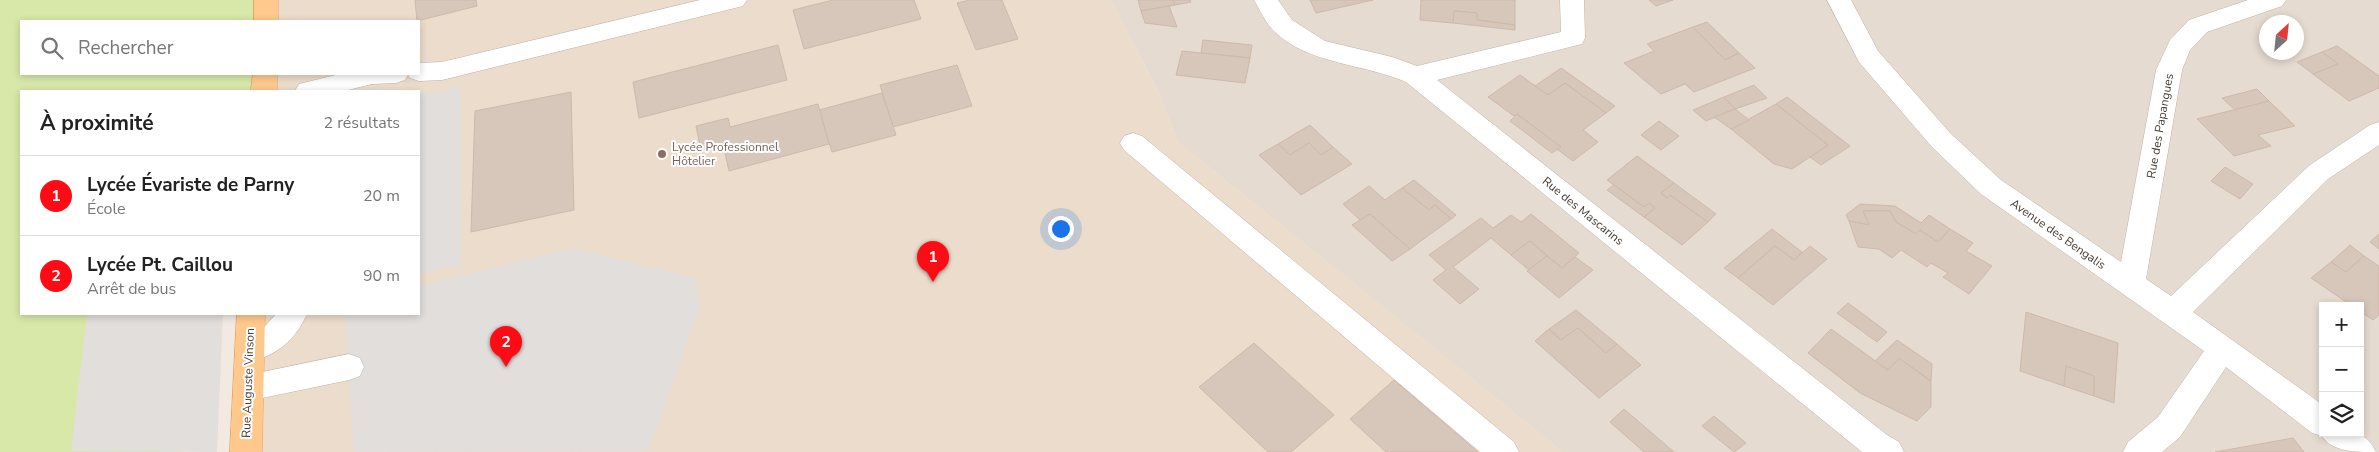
<!DOCTYPE html>
<html lang="fr">
<head>
<meta charset="utf-8">
<style>
  :root { --surface:#fff; --page:#f6f6f6; --text:#222; --muted:#767676; --line:#e0e0e0; --accent:#ff0b15 }
  body { margin:0; font-family:"Nunito Sans",sans-serif; background:var(--page); color:var(--text) }
  .controls { position:absolute; right:15px; bottom:15px; display:grid; overflow:hidden; border-radius:0px; box-shadow:0 2px 8px #0003 }
  .controls button { width:45px; height:45px; display:grid; place-items:center; padding:0; border:0; border-bottom:1px solid var(--line); background:var(--surface); color:var(--text); font:25px sans-serif }
  .compass { position:absolute; left:2259px; top:15px; width:45px; height:45px; border-radius:50%; background:var(--surface); box-shadow:0 2px 8px #0003; rotate:27deg }
  .you { position:absolute; left:1060px; top:228px; width:18px; height:18px; margin:-12px; border:4px solid #fff; border-radius:50%; background:#1a73e8; box-shadow:0 0 0 8px #1a73e833 }
  .badge { display:grid; place-items:center; width:32px; height:32px; border-radius:50%; background:var(--accent); color:#fff; font-size:16px; font-weight:700 }
  .pin { position:absolute; translate:-50% -41px; filter:drop-shadow(0 1px 2px #0008) }
  .pin::after { content:''; position:absolute; top:26px; width:18px; height:15px; background:inherit; clip-path:polygon(0 0,100% 0,50% 100%) }
  .list { margin:0; padding:0; list-style:none }
  h2 { display:flex; justify-content:space-between; align-items:center; height:65px; margin:0; padding:0 20px; font-size:21px }
  h2 small { font-size:16px; font-weight:400; color:var(--muted) }
  .list li { display:grid; grid-template-columns:32px 1fr auto; gap:15px; align-items:center; box-sizing:border-box; height:80px; padding:0 20px; border-top:1px solid var(--line) }
  .list b { display:block; font-size:19px; white-space:nowrap }
  .list p { margin:0; font-size:16px; white-space:nowrap; color:var(--muted) }
  .list em { font-size:16px; font-style:normal; color:var(--muted) }
  .icon { flex:none; width:28px; height:28px; fill:none; stroke:currentColor; stroke-width:2; stroke-linecap:round; stroke-linejoin:round }
  .map { position:relative; flex:none; width:2379px; height:452px; overflow:hidden }
  .search { position:absolute; background:var(--surface); box-shadow:0 2px 8px #0003; left:20px; top:20px; width:400px; height:55px; display:flex; align-items:center; gap:12px; box-sizing:border-box; padding:0 18px; border-radius:0px; color:var(--muted); font-size:19px }
  .panel { position:absolute; background:var(--surface); box-shadow:0 2px 8px #0003; left:20px; top:90px; width:400px; height:225px; border-radius:0px }
  .map>svg:first-child { display:block }
  .residential { fill:#e6dbd0; fill-rule:evenodd }
  .education { fill:#ecdccb }
  .green { fill:#d8e8a8 }
  .parking { fill:#e2dedb }
  .building { fill:#d7c6ba; stroke:#ceb9aa }
  .lines { fill:none; stroke-linecap:round; stroke-linejoin:round }
  .minor-casing { stroke:#c0b3a7; stroke-width:1 }
  .major-casing { stroke:#e7a25a; stroke-width:1 }
  .minor { fill:#fff; fill-rule:evenodd }
  .major { fill:#ffc98d; fill-rule:evenodd }
  .education-dot { fill:#8d6e63; stroke:#fff; stroke-width:2 }
  .labels { text-anchor:middle; stroke-width:4; stroke-linejoin:round; paint-order:stroke }
  .street-label { font-size:12px; fill:#433932; stroke:#fff }
  .education-label { font-size:12px; fill:#785e54; stroke:#fff; text-anchor:start }
</style>
</head>
<body>
<div class="map">
<svg width="2379" height="452" viewBox="0 0 2379 452">
  <rect width="100%" height="100%" fill="#f2eae2"/>
  <path class="residential" d="M 1111,0 L 2379,0 L 2379,452 L 1563,452 L 1178,142 L 1158,91 ZM 2266,22 L 2296,22 L 2296,52 L 2266,52 ZM 2323,306 L 2360,306 L 2360,433 L 2323,433 Z"/>
  <polygon class="education" points="266,0 1111,0 1158,91 1178,142 1563,452 246,452 251,314 419,314 419,91 264,91 265,74 419,74 419,21 266,21"/>
  <polygon class="green" points="0,0 266,0 266,21 21,21 21,74 265,74 264,91 21,91 21,314 136,314 181,452 0,452"/>
  <g class="parking">
    <polygon points="461,86 461,265 419,274 419,91 350,91 359,89 437,92"/>
    <polygon points="572,248 695,278 700,308 648,451 354,452 345,314 419,314 419,286"/>
    <polygon points="87,314 223,314 217,452 71,451"/>
  </g>
  <g class="building">
    <polygon points="415,0 476,0 477,6 417,21"/>
    <polygon points="833,0 914,0 921,19 804,49 793,10"/>
    <polygon points="970,0 1002,0 1018,39 976,50 957,3"/>
    <polygon points="1138,0 1173,0 1175,5 1141,11"/>
    <polygon points="1173,0 1190,0 1191,2 1175,5"/>
    <polygon points="1310,0 1373,0 1316,13"/>
    <polygon points="1421,0 1515,0 1515,25 1477,20 1477,13 1454,11 1453,23 1420,20"/>
    <polygon points="1649,0 1673,0 1656,6"/>
    <polygon points="1169,6 1177,27 1145,23 1141,11"/>
    <polygon points="1454,11 1477,13 1477,20 1515,25 1515,30 1453,23"/>
    <polygon points="1707,22 1739,53 1725,60 1693,27"/>
    <polygon points="1693,27 1725,60 1739,53 1755,68 1694,92 1685,84 1661,94 1624,63 1654,51 1647,44"/>
    <polygon points="1203,40 1252,45 1250,58 1201,53"/>
    <polygon points="778,45 787,80 639,118 633,82"/>
    <polygon points="2337,46 2379,76 2379,88 2349,101 2313,74 2338,64 2322,52"/>
    <polygon points="1182,51 1250,58 1245,83 1176,75"/>
    <polygon points="2322,52 2338,64 2313,74 2297,62"/>
    <polygon points="957,65 972,106 893,127 880,85"/>
    <polygon points="1561,68 1615,106 1606,113 1565,83 1548,95 1535,86"/>
    <polygon points="1520,75 1548,95 1565,83 1606,113 1583,130 1598,142 1573,161 1557,149 1561,147 1517,114 1514,116 1488,97"/>
    <polygon points="1754,85 1767,98 1735,109 1724,97"/>
    <polygon points="2257,89 2269,101 2235,110 2222,98"/>
    <polygon points="571,92 574,210 471,232 475,111"/>
    <polygon points="882,93 896,135 832,152 819,110"/>
    <polygon points="1724,97 1735,109 1706,121 1693,110"/>
    <polygon points="1787,97 1850,146 1821,165 1810,157 1828,145 1776,104"/>
    <polygon points="2269,101 2295,126 2258,135 2271,146 2234,156 2197,119"/>
    <polygon points="818,104 829,144 729,171 723,144 701,150 696,126 728,118 730,127"/>
    <polygon points="1776,104 1828,145 1792,169 1774,164 1731,129"/>
    <polygon points="1735,109 1749,120 1731,129 1714,117"/>
    <polygon points="1517,114 1561,147 1552,153 1510,121"/>
    <polygon points="1659,121 1679,136 1661,150 1641,135"/>
    <polygon points="1310,125 1333,147 1321,155 1309,143 1290,155 1278,144"/>
    <polygon points="1309,143 1321,155 1333,147 1352,164 1301,195 1259,155 1278,144 1290,155"/>
    <polygon points="1637,156 1674,183 1661,193 1667,198 1670,195 1708,222 1682,245 1644,217 1655,208 1649,203 1644,207 1607,180"/>
    <polygon points="2225,167 2253,184 2240,199 2211,181"/>
    <polygon points="1414,180 1456,215 1451,219 1435,205 1429,210 1402,188"/>
    <polygon points="1674,183 1716,214 1708,222 1670,195 1667,198 1661,193"/>
    <polygon points="1614,185 1644,207 1649,203 1655,208 1644,217 1607,190"/>
    <polygon points="1369,186 1385,200 1402,188 1429,210 1435,205 1451,219 1410,249 1370,214 1360,220 1343,204"/>
    <polygon points="1860,204 1895,206 1921,223 1929,215 1950,229 1938,242 1920,230 1916,234 1896,222 1890,211 1863,211 1869,225 1849,221 1846,215"/>
    <polygon points="1863,211 1890,211 1896,222 1916,234 1920,230 1938,242 1950,229 1973,243 1966,251 1992,266 1969,294 1943,277 1948,273 1931,263 1927,267 1901,250 1892,258 1879,249 1858,247 1849,221 1869,225"/>
    <polygon points="1370,214 1410,249 1392,261 1352,225"/>
    <polygon points="1531,214 1579,253 1562,268 1530,241 1511,255 1491,238 1453,267 1479,289 1460,304 1433,280 1446,270 1429,255 1481,218 1493,228 1511,215 1521,222"/>
    <polygon points="1772,229 1802,252 1794,260 1775,246 1738,278 1724,268"/>
    <polygon points="2379,234 2379,249 2370,242"/>
    <polygon points="1530,241 1547,256 1529,270 1511,255"/>
    <polygon points="2350,245 2364,256 2346,272 2331,262"/>
    <polygon points="1775,246 1794,260 1810,246 1827,259 1773,305 1738,278"/>
    <polygon points="1547,256 1562,268 1575,257 1593,270 1559,298 1527,271"/>
    <polygon points="2364,256 2379,266 2379,315 2373,320 2360,311 2360,306 2352,306 2311,278 2331,262 2346,272"/>
    <polygon points="1848,303 1887,332 1877,342 1837,313"/>
    <polygon points="1576,310 1617,344 1606,353 1578,328 1561,340 1549,329"/>
    <polygon points="2026,312 2118,343 2114,403 2094,396 2094,376 2066,366 2064,386 2020,371"/>
    <polygon points="1578,328 1606,353 1617,344 1641,365 1599,398 1535,341 1549,329 1561,340"/>
    <polygon points="1831,329 1888,370 1899,358 1931,381 1931,407 1917,421 1860,393 1808,353"/>
    <polygon points="1897,340 1932,364 1931,381 1899,358 1888,370 1875,361"/>
    <polygon points="1254,343 1334,415 1291,452 1268,452 1199,387"/>
    <polygon points="2066,366 2094,376 2094,396 2064,386"/>
    <polygon points="1394,380 1478,452 1386,452 1350,419"/>
    <polygon points="1624,409 1674,452 1644,452 1610,422"/>
    <polygon points="1714,416 1746,443 1734,452 1702,426"/>
    <polygon points="2293,438 2304,452 2215,452"/>
  </g>
  <g class="lines">
    <g class="minor-casing">
      <g id="minor">
        <polygon points="700,0 747,0 743,6 735,8 442,80 419,81 410,78 408,75 405,80 396,83 372,84 344,91 295,91 299,84 340,74 419,74 419,63 442,62"/>
        <path d="M 1254,0 L 1278,0 L 1292,20 L 1325,41 L 1392,57 L 1417,66 L 1561,32 L 1560,0 L 1584,0 L 1585,38 L 1582,44 L 1437,80 L 1887,435 L 1899,442 L 1904,452 L 1862,452 L 1406,82 C 1365,64 1308,64 1275,32 C 1266,24 1260,10 1254,0 Z"/>
        <path d="M 1827,0 L 1851,0 L 1878,51 L 1950,133 L 2001,180 L 2121,262 L 2156,70 L 2170,40 L 2189,20 L 2248,0 L 2286,0 L 2282,6 L 2207,32 L 2190,50 L 2182,70 L 2146,279 L 2171,296 L 2310,165 L 2370,125 L 2379,122 L 2379,145 L 2328,179 L 2193,312 L 2323,405 L 2323,433 C 2346,433 2364,427 2376,452 C 2356,452 2332,452 2322,436 L 2312,433 L 2226,367 L 2180,437 L 2162,452 L 2123,452 L 2128,442 L 2158,417 L 2204,351 L 1981,194 L 1932,147 L 1859,62 Z"/>
        <polygon points="1133,133 1142,136 1514,442 1519,452 1480,452 1124,150 1120,143 1124,136"/>
        <path d="M 276,314 L 307,314 C 294,342 278,353 250,363 L 240,359 L 235,350 L 240,341 L 259,333 Z"/>
        <polygon points="349,354 360,358 364,367 360,376 349,380 248,401 237,397 233,388 237,379 248,375"/>
      </g>
    </g>
    <g class="major-casing">
      <g id="major">
        <rect x="254" y="0" width="24" height="21"/>
        <polygon points="253,74 277,74 277,91 251,91"/>
        <polygon points="237,314 265,314 262,452 230,452"/>
      </g>
    </g>
    <use href="#minor" class="minor"/>
    <use href="#major" class="major"/>
  </g>
  <circle class="education-dot" cx="662" cy="154" r="5"/>
  <g class="labels">
    <g class="street-label">
      <text transform="translate(2160 126) rotate(-80)" y="4">Rue des Papangues</text>
      <text transform="translate(1583 211) rotate(39)" y="4">Rue des Mascarins</text>
      <text transform="translate(2058 234) rotate(35)" y="4">Avenue des Bengalis</text>
      <text transform="translate(248 383) rotate(-88)" y="4">Rue Auguste Vinson</text>
    </g>
    <g class="education-label">
      <text x="672" y="151">Lycée Professionnel<tspan x="672" dy="14">Hôtelier</tspan></text>
    </g>
  </g>
</svg>
<div class="controls">
<button>+</button>
<button>−</button>
<button><svg class="icon" aria-label="layers" viewBox="0 0 24 24"><path d="M12 4l9 5-9 5-9-5zM3 14l9 5 9-5"/></svg></button>
</div>
<svg class="compass" viewBox="-18 -18 36 36"><path d="M0-13l5 13h-10z" fill="#e53935"/><path d="M0 13l5-13h-10z" fill="#767676"/></svg>
<div class="you"></div>
<div class="pin badge" style="left:933px;top:282px">1</div>
<div class="pin badge" style="left:506px;top:367px">2</div>
<div class="search"><svg class="icon" aria-label="search" viewBox="0 0 24 24"><circle cx="10" cy="10" r="6"/><path d="M15 15l6 6"/></svg>Rechercher</div>
<section class="panel">
<h2>À proximité<small>2 résultats</small></h2>
<ul class="list">
<li><span class="badge">1</span><div><b>Lycée Évariste de Parny</b><p>École</p></div><em>20 m</em></li>
<li><span class="badge">2</span><div><b>Lycée Pt. Caillou</b><p>Arrêt de bus</p></div><em>90 m</em></li>
</ul>
</section>
</div>
</body>
</html>
